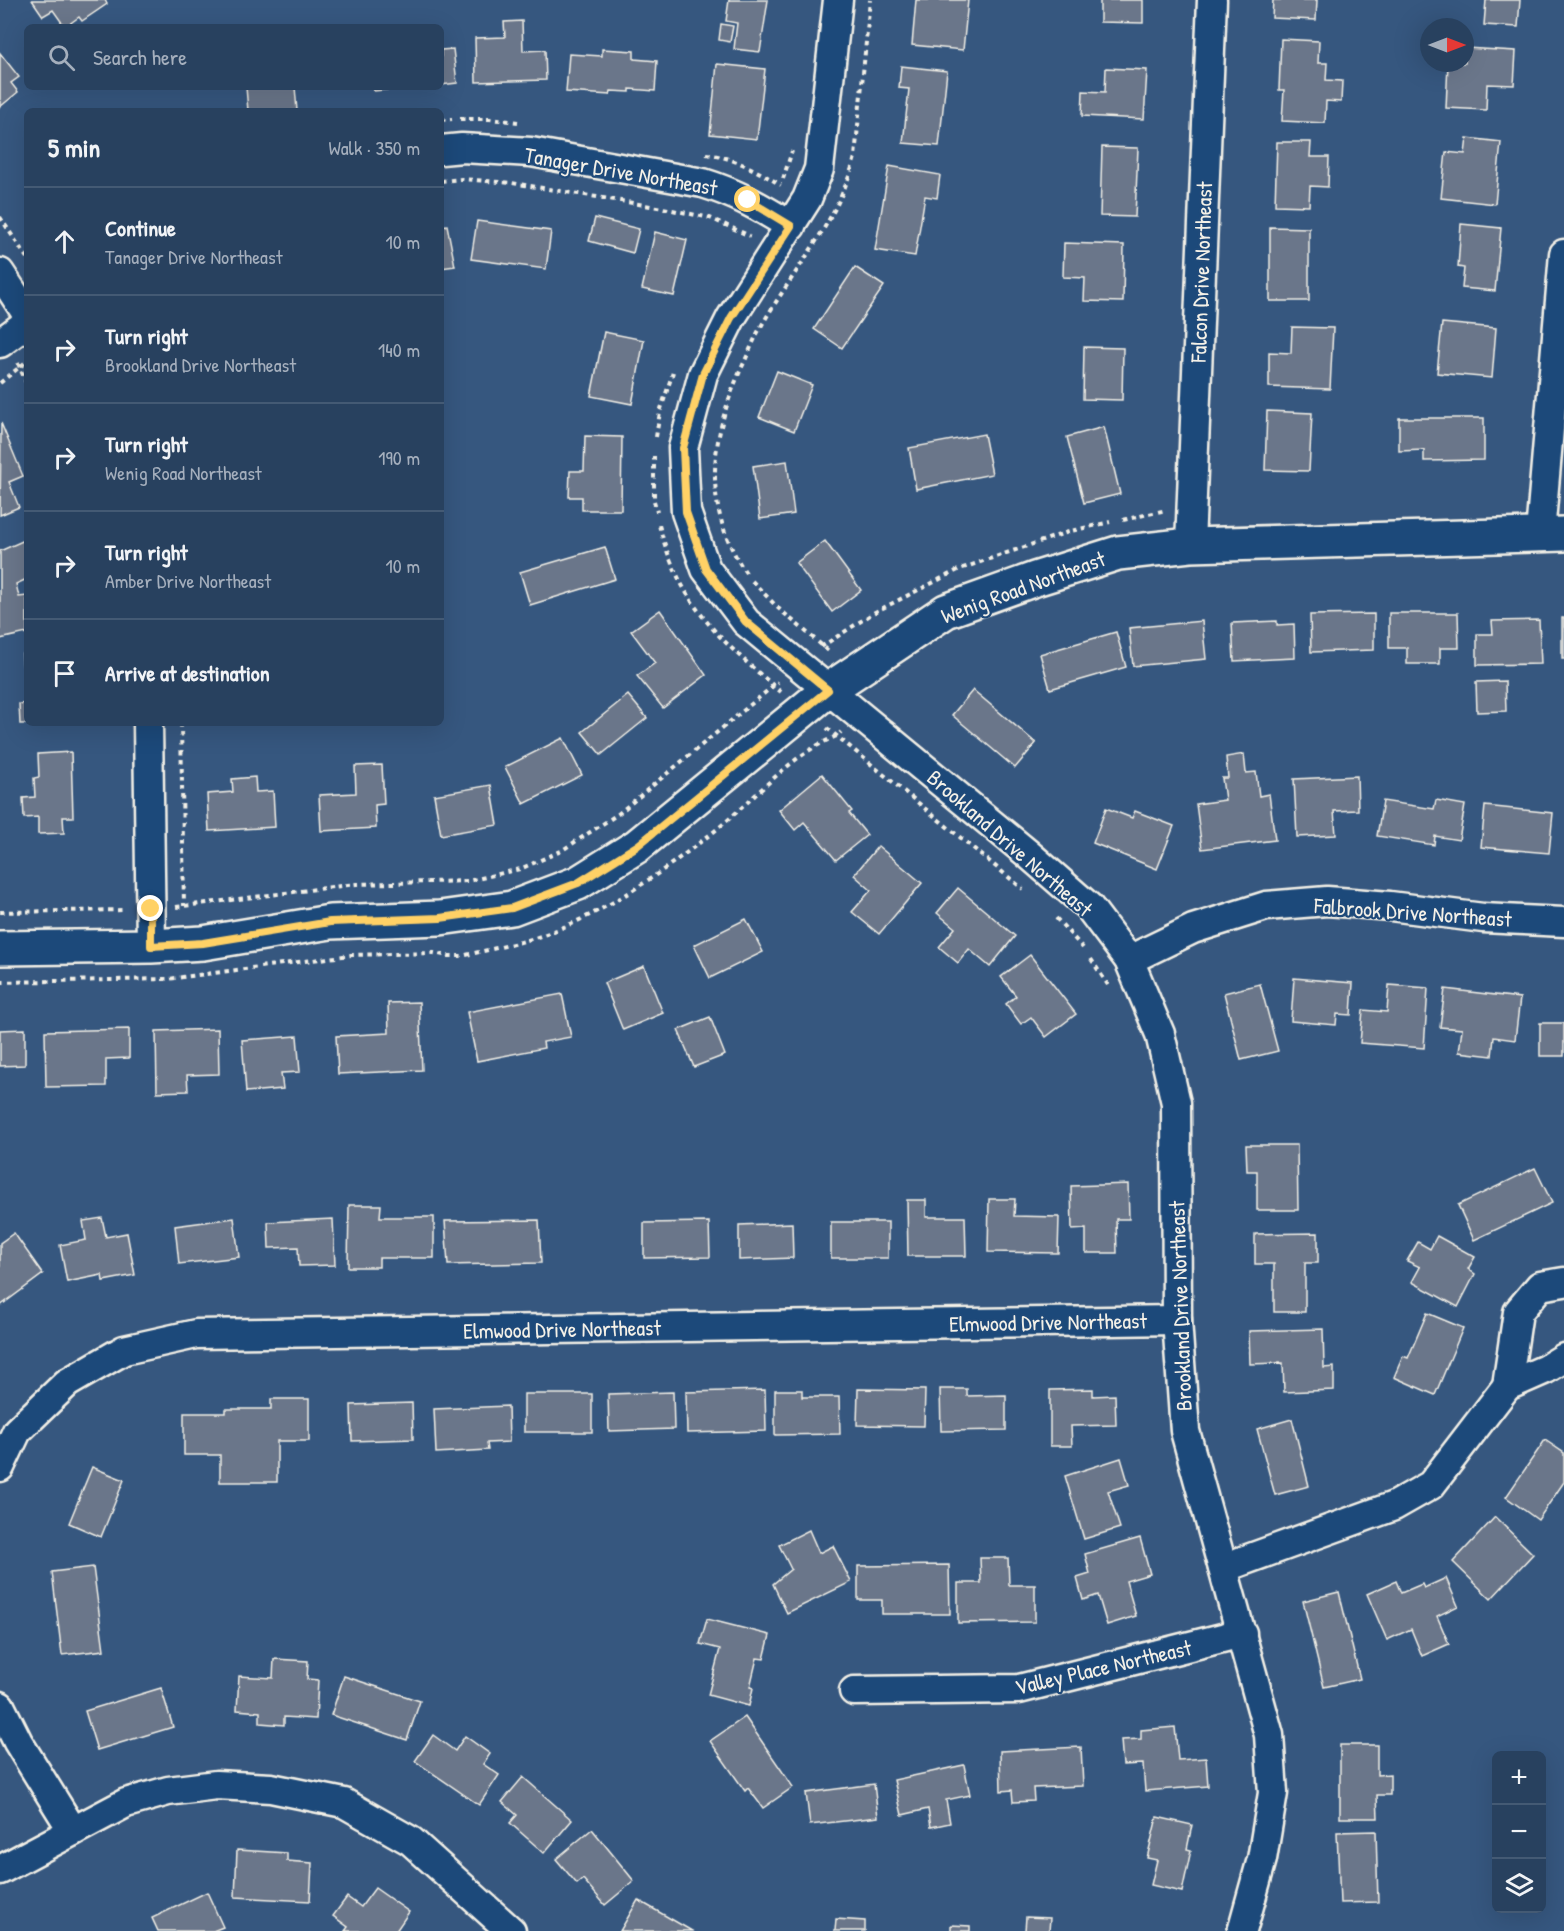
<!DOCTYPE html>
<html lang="en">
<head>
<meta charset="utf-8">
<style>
  :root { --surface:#28415f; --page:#304865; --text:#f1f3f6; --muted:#a5afbd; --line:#445a74 }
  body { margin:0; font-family:"Patrick Hand",sans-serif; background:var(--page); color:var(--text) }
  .controls { position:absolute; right:18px; bottom:18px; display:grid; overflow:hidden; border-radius:9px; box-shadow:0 6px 24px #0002 }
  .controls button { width:54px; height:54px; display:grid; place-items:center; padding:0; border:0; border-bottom:2px solid var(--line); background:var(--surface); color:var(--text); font:30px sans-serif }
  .compass { position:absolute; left:1420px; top:18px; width:54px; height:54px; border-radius:50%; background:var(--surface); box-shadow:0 6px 24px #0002; rotate:90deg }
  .stop { position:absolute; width:18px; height:18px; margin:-14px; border:4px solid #ffd166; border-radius:50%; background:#fff }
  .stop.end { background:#ffd166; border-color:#fff; box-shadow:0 2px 6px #0008 }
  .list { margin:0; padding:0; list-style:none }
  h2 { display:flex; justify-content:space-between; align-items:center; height:78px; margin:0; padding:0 24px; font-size:26px }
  h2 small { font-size:20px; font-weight:400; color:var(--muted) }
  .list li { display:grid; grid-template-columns:39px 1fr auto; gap:18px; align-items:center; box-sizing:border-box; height:108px; padding:0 24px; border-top:2px solid var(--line) }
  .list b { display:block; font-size:22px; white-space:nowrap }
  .list p { margin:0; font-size:20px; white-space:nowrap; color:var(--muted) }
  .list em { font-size:20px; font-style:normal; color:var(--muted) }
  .icon { flex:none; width:33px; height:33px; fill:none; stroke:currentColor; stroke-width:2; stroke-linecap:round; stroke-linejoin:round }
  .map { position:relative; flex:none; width:1564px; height:1931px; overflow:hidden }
  .search { position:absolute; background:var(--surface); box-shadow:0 6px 24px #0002; left:24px; top:24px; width:420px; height:66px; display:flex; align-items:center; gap:15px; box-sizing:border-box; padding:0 21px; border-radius:9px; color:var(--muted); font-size:22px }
  .panel { position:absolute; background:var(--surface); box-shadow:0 6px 24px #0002; left:24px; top:108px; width:420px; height:618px; border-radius:9px }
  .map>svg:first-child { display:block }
  .building { fill:#6b768a; stroke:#f4f1e8; stroke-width:1.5 }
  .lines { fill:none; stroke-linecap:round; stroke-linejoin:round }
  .minor-casing { stroke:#f4f1e8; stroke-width:33 }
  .tertiary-casing { stroke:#f4f1e8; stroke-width:38 }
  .path { stroke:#f4f1e8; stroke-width:4; stroke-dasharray:4.5 4.5; stroke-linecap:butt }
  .minor { stroke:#1f4a7a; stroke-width:28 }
  .tertiary { stroke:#1f4a7a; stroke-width:33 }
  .route { stroke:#ffd166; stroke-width:8 }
  .labels { text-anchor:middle; stroke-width:4.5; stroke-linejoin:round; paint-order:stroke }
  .street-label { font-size:22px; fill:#f4f1e8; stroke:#1f4a7a }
</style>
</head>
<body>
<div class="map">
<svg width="1564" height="1931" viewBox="0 0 1564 1931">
  <rect width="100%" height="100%" fill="#36577f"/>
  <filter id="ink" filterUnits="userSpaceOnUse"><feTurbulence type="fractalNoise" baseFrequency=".0167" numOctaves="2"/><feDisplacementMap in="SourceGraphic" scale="12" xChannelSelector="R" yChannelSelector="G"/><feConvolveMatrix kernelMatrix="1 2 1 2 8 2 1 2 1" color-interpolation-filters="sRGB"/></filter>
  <g filter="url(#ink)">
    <g class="building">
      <polygon points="32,0 105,0 107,4 82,21 79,17 65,27 53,10 43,16"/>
      <polygon points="729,0 768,0 760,52 734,49 737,23 726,21"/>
      <polygon points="916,0 968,0 963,50 912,45"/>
      <polygon points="1100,0 1143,0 1143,23 1100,22"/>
      <polygon points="1273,0 1317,0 1316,20 1272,18"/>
      <polygon points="1486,0 1520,0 1518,27 1484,25"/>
      <polygon points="522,21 523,51 545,50 546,80 476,82 475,38 505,37 504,22"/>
      <polygon points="721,24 733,26 730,42 719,40"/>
      <polygon points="1281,39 1319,41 1318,63 1327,63 1326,80 1342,81 1341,102 1326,101 1325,123 1282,121 1284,90 1279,90"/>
      <polygon points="1465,48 1516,51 1514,85 1487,84 1486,110 1446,108 1448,63 1465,63"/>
      <polygon points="453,49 457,83 441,85 441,50"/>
      <polygon points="602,49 634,51 634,59 657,61 655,91 630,89 630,92 611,91 610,95 566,92 569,54 602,56"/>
      <polygon points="0,53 19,77 11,83 18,92 0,107"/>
      <polygon points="717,64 765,69 757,139 710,134"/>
      <polygon points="901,66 947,71 939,146 903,143 909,89 899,88"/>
      <polygon points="1106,68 1147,70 1144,119 1082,116 1083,91 1105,92"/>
      <polygon points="246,87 295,87 297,111 248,111"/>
      <polygon points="373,87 416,87 374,91"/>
      <polygon points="1467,138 1501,142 1495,204 1441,198 1446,152 1465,154"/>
      <polygon points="1277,142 1311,142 1310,157 1329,157 1328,187 1310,186 1309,206 1275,205"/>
      <polygon points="1102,147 1138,148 1135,217 1100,216"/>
      <polygon points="889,166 940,175 937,198 925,196 915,256 875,250"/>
      <polygon points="595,218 639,229 633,253 589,241"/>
      <polygon points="477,221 551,231 546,269 471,259"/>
      <polygon points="1461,224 1501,228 1495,291 1462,288 1464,268 1458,267"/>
      <polygon points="447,225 455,266 441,268 441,226"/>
      <polygon points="1270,227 1309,228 1309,301 1270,301"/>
      <polygon points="655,232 687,240 674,296 642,289"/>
      <polygon points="1064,243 1124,245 1123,302 1084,301 1085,278 1063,277"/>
      <polygon points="855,267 884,286 842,348 814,329"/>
      <polygon points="1442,323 1496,328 1492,378 1437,373"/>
      <polygon points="1292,327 1333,328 1330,389 1269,387 1269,352 1291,353"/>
      <polygon points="604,332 644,340 632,404 591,396"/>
      <polygon points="1084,347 1123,348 1122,400 1083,399"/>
      <polygon points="777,371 812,385 794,431 759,417"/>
      <polygon points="1267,411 1312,413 1309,471 1265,470"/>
      <polygon points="1399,418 1484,418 1484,460 1424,461 1424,450 1399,451"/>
      <polygon points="1,423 23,476 9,482 19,507 0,515"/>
      <polygon points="1104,427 1120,494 1084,503 1067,437"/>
      <polygon points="984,434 992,474 916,489 909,448"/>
      <polygon points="585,436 622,437 621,510 582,510 582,497 569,497 570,471 584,471"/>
      <polygon points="787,461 794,514 760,519 753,466"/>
      <polygon points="27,539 27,579 16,584 19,597 27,596 27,633 0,639 0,551"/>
      <polygon points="825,541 861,590 832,612 796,563"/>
      <polygon points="605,547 615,579 530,605 520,572"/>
      <polygon points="660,610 706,675 663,708 637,676 655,663 631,631"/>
      <polygon points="1389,613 1458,613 1459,648 1440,648 1440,664 1407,664 1407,648 1389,648"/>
      <polygon points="1374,614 1374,650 1311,652 1310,615"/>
      <rect x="1562" y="618" width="2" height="41"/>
      <polygon points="1539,620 1541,664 1477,665 1477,634 1493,634 1492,621"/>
      <polygon points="1202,621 1206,659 1133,666 1129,628"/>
      <polygon points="1277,621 1277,625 1294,624 1295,658 1234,661 1232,623"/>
      <polygon points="1116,632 1126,667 1050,689 1040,654"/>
      <polygon points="22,654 27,654 27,672 23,672"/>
      <polygon points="1505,681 1506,711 1477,712 1476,682"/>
      <polygon points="973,690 1036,743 1015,768 952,715"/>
      <polygon points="628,695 647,718 601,755 582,732"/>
      <polygon points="27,703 27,723 60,723 20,724 19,704"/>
      <polygon points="563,738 582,775 524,804 505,767"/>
      <polygon points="71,752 73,817 63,817 64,833 38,834 38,817 24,818 23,798 35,797 34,778 39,777 38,754"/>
      <polygon points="1244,754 1246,773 1256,772 1259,796 1269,794 1275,840 1202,849 1196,804 1225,800 1222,778 1228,778 1226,757"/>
      <polygon points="382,765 384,804 375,805 376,828 321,831 319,795 356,793 355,766"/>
      <polygon points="822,774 852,811 849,813 867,835 836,860 804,822 795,830 779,810"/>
      <polygon points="1357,776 1358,810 1334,811 1336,835 1297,837 1294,779"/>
      <polygon points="255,777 256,792 273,791 275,827 209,831 207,794 233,792 232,779"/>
      <polygon points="491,785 498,825 441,835 434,795"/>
      <polygon points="1436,800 1465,805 1459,840 1435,836 1434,845 1377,836 1383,801 1434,809"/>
      <polygon points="1485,806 1553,813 1549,853 1481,847"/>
      <polygon points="1106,808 1132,818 1135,811 1174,826 1157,869 1093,843"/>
      <polygon points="878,846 922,883 879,934 852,912 871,890 854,875"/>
      <polygon points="958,888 1015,936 990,967 969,949 958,963 939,947 955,928 937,913"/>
      <polygon points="746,919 763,952 710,978 694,945"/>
      <polygon points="1030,955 1076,1014 1046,1037 1031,1017 1021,1024 1006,1004 1016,996 1001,977"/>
      <polygon points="644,966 663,1013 623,1030 604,983"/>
      <polygon points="1294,978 1353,983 1351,1015 1337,1014 1336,1025 1291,1021"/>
      <polygon points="1260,984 1278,1051 1241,1060 1224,993"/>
      <polygon points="1389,985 1428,988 1424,1048 1360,1043 1363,1010 1387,1012"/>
      <polygon points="1445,989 1520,998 1515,1040 1494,1037 1492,1056 1459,1052 1462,1029 1440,1027"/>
      <polygon points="562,994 571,1037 543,1042 544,1048 477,1061 467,1012"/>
      <polygon points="419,1002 422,1070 338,1074 336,1036 389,1033 388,1003"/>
      <polygon points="710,1017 725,1055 694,1067 678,1030"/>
      <rect x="1540" y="1023" width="24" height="33"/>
      <polygon points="25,1029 25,1065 0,1066 0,1030"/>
      <polygon points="129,1029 129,1058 106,1059 106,1086 46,1087 45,1031"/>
      <polygon points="218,1029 219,1074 187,1075 188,1091 157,1092 156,1031"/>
      <polygon points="297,1036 300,1072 281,1073 283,1089 246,1092 242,1040"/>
      <polygon points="1246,1145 1297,1145 1298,1210 1257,1210 1257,1171 1247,1171"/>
      <polygon points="1535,1168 1552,1203 1474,1240 1458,1205"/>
      <polygon points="1128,1184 1129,1219 1116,1219 1117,1253 1086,1253 1086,1229 1072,1230 1071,1186"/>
      <polygon points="989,1199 1015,1199 1014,1216 1059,1217 1058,1253 988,1252"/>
      <polygon points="907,1200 926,1200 926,1217 965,1217 966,1256 908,1256"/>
      <polygon points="349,1205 381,1205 380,1217 434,1217 434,1258 379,1258 379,1267 348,1267"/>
      <polygon points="102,1218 106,1237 127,1233 135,1275 103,1281 102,1275 67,1282 60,1245 86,1240 83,1221"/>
      <polygon points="234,1218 239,1257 179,1264 175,1226"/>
      <polygon points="333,1219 335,1265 299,1266 298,1247 269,1248 268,1222"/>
      <polygon points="539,1220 541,1263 448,1265 445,1221"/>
      <polygon points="709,1222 710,1257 644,1258 644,1223"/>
      <rect x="831" y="1222" width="57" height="36"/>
      <polygon points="792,1223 793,1258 739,1260 739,1225"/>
      <polygon points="14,1233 43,1274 0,1306 0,1243"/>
      <polygon points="1318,1233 1318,1263 1305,1263 1305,1312 1274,1312 1274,1264 1255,1264 1255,1234"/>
      <polygon points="1437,1236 1475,1257 1468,1269 1475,1274 1458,1307 1412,1282 1420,1267 1407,1261 1418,1242 1430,1249"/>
      <polygon points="1427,1313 1463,1328 1435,1395 1394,1377 1403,1356 1408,1358"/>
      <polygon points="1323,1329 1324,1368 1334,1367 1334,1390 1284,1392 1283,1363 1250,1364 1249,1331"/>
      <polygon points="858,1389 925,1390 924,1426 857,1425"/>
      <polygon points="940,1389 967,1389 967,1396 1006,1395 1006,1430 941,1431"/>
      <polygon points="1093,1389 1093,1396 1115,1395 1116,1425 1071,1426 1072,1446 1050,1446 1050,1390"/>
      <polygon points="765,1390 766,1431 687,1433 686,1392"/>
      <polygon points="775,1390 802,1390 802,1397 839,1397 840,1434 775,1435"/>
      <polygon points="673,1392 674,1429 609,1431 608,1394"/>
      <rect x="524" y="1394" width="68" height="38"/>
      <polygon points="271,1399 309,1399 309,1441 277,1441 277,1482 220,1482 220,1455 184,1455 184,1413 226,1413 226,1409 271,1409"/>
      <polygon points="412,1403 413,1439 352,1441 351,1405"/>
      <polygon points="508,1406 509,1442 487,1443 488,1450 436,1453 434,1409"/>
      <polygon points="1292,1419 1309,1486 1275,1495 1257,1429"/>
      <polygon points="1545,1440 1564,1453 1564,1482 1538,1520 1506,1497"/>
      <polygon points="1121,1458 1129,1485 1108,1491 1120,1528 1084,1539 1065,1476"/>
      <polygon points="92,1467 124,1480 101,1537 69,1523"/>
      <polygon points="1495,1517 1533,1554 1491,1599 1453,1562"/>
      <polygon points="809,1530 819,1553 833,1546 851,1582 787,1613 773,1584 791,1569 779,1545"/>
      <polygon points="1140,1538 1150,1574 1126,1581 1136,1616 1107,1625 1098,1595 1083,1600 1077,1578 1090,1574 1085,1554"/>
      <polygon points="980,1558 1008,1558 1009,1585 1035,1585 1035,1622 958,1623 958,1583 981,1583"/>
      <polygon points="949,1565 950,1614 882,1614 882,1600 858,1600 858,1566"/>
      <polygon points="93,1567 104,1650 62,1655 52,1572"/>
      <polygon points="1446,1578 1458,1606 1437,1616 1449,1644 1422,1656 1411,1629 1387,1640 1367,1594 1396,1581 1401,1593 1422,1584 1424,1588"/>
      <polygon points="1339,1592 1360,1679 1324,1687 1303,1601"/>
      <polygon points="707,1619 770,1635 764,1659 757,1658 750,1687 753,1688 749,1706 708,1695 720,1649 700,1644"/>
      <polygon points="274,1659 308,1661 307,1679 318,1680 316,1719 284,1717 284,1725 260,1723 260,1712 237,1710 239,1676 273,1678"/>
      <polygon points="344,1676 420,1701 407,1740 331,1715"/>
      <polygon points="161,1688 173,1727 97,1750 85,1711"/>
      <polygon points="745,1717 793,1787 763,1808 748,1788 745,1791 710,1741"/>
      <polygon points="1175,1727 1178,1760 1206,1758 1208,1786 1145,1791 1143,1764 1123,1765 1121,1740 1141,1739 1141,1730"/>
      <polygon points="433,1735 455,1751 465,1736 490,1754 483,1764 499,1775 479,1805 415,1761"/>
      <polygon points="1340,1745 1377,1745 1377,1775 1390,1774 1390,1795 1377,1795 1378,1818 1340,1818"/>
      <polygon points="1081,1747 1083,1786 1033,1788 1034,1801 1013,1802 1012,1790 1001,1791 1000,1751"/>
      <polygon points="964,1765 970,1795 946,1800 950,1823 931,1827 928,1809 902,1815 894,1780"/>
      <polygon points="523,1777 572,1820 544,1853 510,1823 517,1815 502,1802"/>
      <polygon points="874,1784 878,1817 810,1825 806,1793"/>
      <polygon points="1157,1817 1192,1825 1187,1849 1191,1850 1182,1892 1151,1885 1157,1860 1147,1858"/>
      <polygon points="592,1829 634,1881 605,1905 583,1879 577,1884 556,1859"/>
      <polygon points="1376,1831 1378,1902 1340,1903 1337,1832"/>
      <polygon points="237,1850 287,1853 287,1861 312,1863 310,1901 235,1897"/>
      <polygon points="375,1888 409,1912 396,1931 345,1931 348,1927 333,1916 347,1897 361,1907"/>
      <polygon points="207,1892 223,1927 213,1931 158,1931 152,1918"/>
      <polygon points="638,1900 692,1931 620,1931"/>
      <polygon points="1026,1917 1050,1918 1049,1931 1025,1931"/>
      <polygon points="836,1919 865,1921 865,1931 835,1931"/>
      <polygon points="951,1925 970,1926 970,1931 951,1931"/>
    </g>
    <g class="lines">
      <g class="minor-casing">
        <g id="minor">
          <polyline points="838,0 819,169 807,199 731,318 703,374 683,448 686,512 706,569 746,622 1027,853 1089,907 1129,960 1160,1034 1176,1103 1177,1320 1185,1431 1269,1735 1273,1793 1262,1859 1242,1931"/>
          <path d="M 441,150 L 462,148 L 531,152 L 703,183 C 736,193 762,208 791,226"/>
          <polyline points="0,273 27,314"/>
          <polyline points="0,343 27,323"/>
          <polyline points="1540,534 1564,254"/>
          <polyline points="1190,545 1212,0"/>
          <polyline points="148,723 151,946"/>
          <polyline points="1129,960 1193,929 1266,906 1327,901 1390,906 1483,918 1564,922"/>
          <polyline points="1507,1386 1518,1312 1540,1286 1564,1282"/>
          <polyline points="0,1467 17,1431 67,1383 124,1350 196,1334 1177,1320"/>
          <polyline points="1223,1568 1394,1506 1431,1485 1507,1386 1546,1369 1564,1358"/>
          <polyline points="854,1691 1019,1689 1242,1633"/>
          <polyline points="0,1706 18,1742 73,1831"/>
          <polyline points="0,1870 126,1803 168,1791 216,1785 271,1788 344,1803 411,1841 511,1931"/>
        </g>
      </g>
      <g class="tertiary-casing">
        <polyline id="tertiary" points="0,948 151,946 203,943 330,922 440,918 512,908 578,883 637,846 828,690 946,611 1035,579 1118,553 1190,545 1564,534"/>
      </g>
      <g class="path">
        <polyline points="460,119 490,119 518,122"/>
        <polyline points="441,120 452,119"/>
        <path d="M 706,154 C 735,158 756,170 781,185"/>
        <polyline points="783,179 792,151"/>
        <polyline points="441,181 462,179 512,183 663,208 710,218 750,236"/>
        <polyline points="0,217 27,258"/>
        <polyline points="18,363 27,385"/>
        <polyline points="0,383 27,361"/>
        <polyline points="656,437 660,412 673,372"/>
        <polyline points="654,456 654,501 657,512"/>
        <polyline points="1123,520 1166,510"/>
        <path d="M 659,525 C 681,607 719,639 781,692"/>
        <path d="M 746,573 C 701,506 710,439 741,369 C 747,357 752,344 758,332 C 791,272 837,225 855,157 L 870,0"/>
        <polyline points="752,581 778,608 831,653"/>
        <polyline points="821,647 875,612 960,569 1071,531 1110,522"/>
        <polyline points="181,723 184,906"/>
        <polyline points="827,728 1023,889"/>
        <polyline points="176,907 356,884 468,881 520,869 561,851 618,814 778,682"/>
        <polyline points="0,912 125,910"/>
        <polyline points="1056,918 1083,948"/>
        <polyline points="1091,959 1108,985"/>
        <path d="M 0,982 L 168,979 L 351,955 L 434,953 L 449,956 L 462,956 C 490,949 519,944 546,934 C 607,912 661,873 712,833 C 754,801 787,756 837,736 L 841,732"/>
      </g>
      <use href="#minor" class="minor"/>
      <use href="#tertiary" class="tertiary"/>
    </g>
  </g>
  <g class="lines" filter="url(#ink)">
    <polyline class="route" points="151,909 151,946 203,943 330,922 440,918 512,908 578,883 637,846 828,690 746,622 706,569 686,512 683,448 703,374 731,318 791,226 748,200"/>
  </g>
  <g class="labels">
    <g class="street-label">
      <text transform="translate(621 171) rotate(10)" y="8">Tanager Drive Northeast</text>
      <text transform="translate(1201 272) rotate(-88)" y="8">Falcon Drive Northeast</text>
      <text transform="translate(1023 587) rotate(-20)" y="8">Wenig Road Northeast</text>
      <text transform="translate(1010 843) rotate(41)" y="8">Brookland Drive Northeast</text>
      <text transform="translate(1413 912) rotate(4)" y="8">Falbrook Drive Northeast</text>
      <text transform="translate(1180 1306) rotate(-92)" y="8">Brookland Drive Northeast</text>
      <text transform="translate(1048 1322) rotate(-1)" y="8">Elmwood Drive Northeast</text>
      <text transform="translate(562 1329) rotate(-1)" y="8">Elmwood Drive Northeast</text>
      <text transform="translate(1103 1667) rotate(-13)" y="8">Valley Place Northeast</text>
    </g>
  </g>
</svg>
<div class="controls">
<button>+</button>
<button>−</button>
<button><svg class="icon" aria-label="layers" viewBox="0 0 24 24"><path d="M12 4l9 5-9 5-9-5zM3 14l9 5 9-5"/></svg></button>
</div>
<svg class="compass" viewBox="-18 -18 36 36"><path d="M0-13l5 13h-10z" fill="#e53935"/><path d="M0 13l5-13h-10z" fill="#a5afbd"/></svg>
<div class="stop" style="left:748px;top:200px"></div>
<div class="stop end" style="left:151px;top:909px"></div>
<div class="search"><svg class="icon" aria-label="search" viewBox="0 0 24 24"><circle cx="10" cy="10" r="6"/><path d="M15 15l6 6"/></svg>Search here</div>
<section class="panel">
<h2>5 min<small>Walk · 350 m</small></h2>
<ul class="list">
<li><svg class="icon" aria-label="ahead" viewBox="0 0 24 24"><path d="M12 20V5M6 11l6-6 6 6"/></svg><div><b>Continue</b><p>Tanager Drive Northeast</p></div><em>10 m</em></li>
<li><svg class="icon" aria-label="right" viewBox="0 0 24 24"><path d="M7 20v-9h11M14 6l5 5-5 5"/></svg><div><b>Turn right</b><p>Brookland Drive Northeast</p></div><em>140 m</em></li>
<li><svg class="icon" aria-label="right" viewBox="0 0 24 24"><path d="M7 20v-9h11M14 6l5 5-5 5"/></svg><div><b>Turn right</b><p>Wenig Road Northeast</p></div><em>190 m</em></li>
<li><svg class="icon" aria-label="right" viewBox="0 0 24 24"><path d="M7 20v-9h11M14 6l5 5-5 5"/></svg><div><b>Turn right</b><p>Amber Drive Northeast</p></div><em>10 m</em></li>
<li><svg class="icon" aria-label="arrive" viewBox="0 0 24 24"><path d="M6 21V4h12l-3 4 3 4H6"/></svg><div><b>Arrive at destination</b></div></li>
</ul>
</section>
</div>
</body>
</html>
